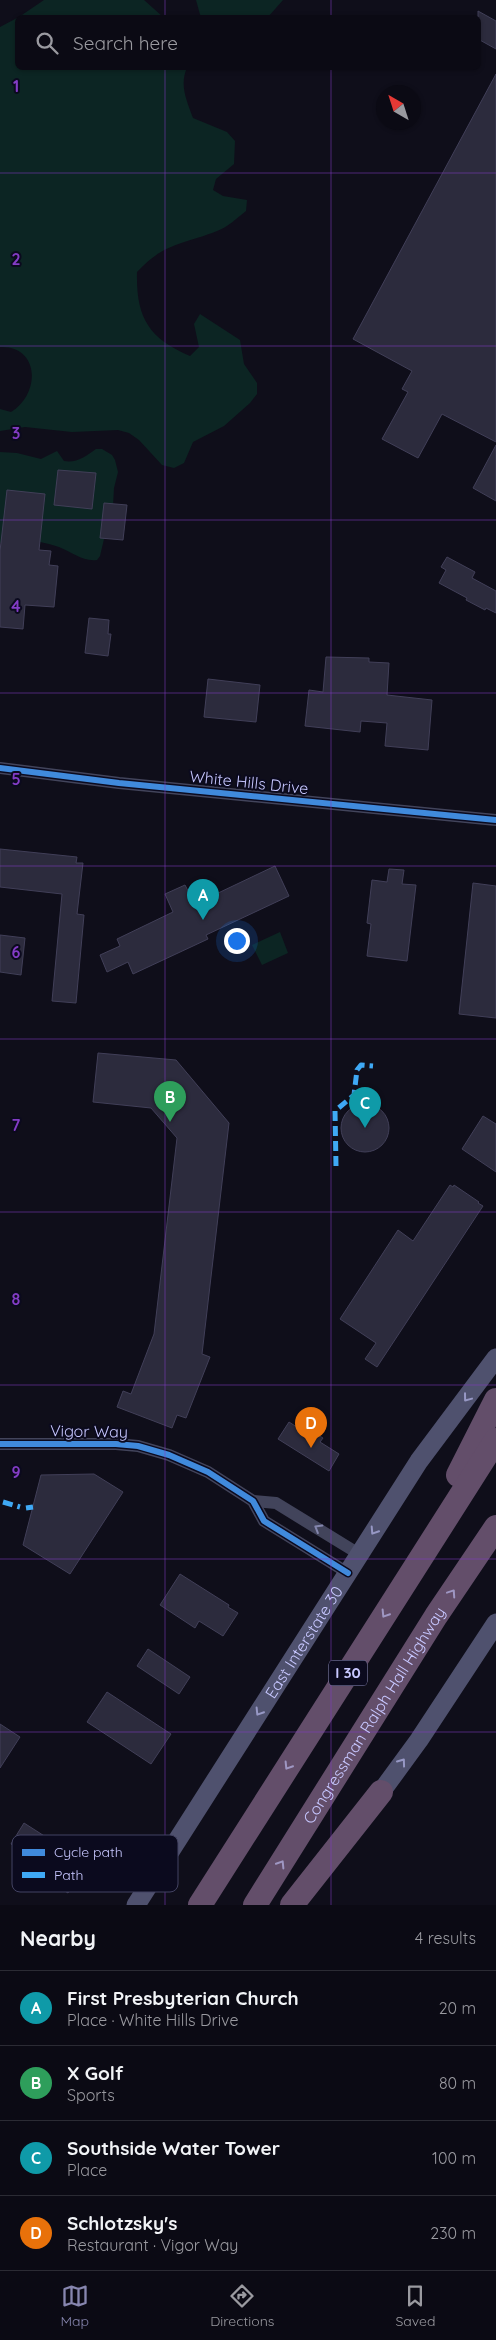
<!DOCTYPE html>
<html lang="en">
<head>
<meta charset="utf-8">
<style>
  :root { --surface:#0b0a14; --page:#191822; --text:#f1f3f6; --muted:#9a9aa0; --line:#2b2b34; --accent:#8786af }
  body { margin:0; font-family:Quicksand,sans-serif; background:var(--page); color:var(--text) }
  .compass { position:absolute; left:376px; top:85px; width:45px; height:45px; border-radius:50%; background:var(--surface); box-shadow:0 1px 4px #0004; rotate:321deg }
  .you { position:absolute; left:236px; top:940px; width:18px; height:18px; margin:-12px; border:4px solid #fff; border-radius:50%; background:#1a73e8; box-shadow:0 0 0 8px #1a73e833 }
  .badge { display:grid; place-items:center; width:32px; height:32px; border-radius:50%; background:var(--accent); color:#fff; font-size:16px; font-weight:700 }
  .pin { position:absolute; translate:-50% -41px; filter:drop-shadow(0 1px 2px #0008) }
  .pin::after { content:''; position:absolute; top:26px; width:18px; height:15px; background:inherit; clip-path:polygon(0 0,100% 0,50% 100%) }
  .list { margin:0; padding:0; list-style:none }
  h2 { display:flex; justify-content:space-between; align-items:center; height:65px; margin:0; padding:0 20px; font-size:21px }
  h2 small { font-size:16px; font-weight:400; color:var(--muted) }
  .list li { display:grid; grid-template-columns:32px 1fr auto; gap:15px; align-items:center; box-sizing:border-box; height:75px; padding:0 20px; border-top:1px solid var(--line) }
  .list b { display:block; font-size:19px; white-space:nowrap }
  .list p { margin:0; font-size:16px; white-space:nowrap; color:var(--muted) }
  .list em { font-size:16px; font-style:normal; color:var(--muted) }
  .icon { flex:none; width:28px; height:28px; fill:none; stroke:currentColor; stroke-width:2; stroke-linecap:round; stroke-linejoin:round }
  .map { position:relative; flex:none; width:496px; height:1905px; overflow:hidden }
  .search { position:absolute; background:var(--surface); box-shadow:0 1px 4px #0004; left:15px; right:15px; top:15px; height:55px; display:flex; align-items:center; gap:12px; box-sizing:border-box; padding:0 18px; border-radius:8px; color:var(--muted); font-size:19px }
  .sheet { height:365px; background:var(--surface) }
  nav { display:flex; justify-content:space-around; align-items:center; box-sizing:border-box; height:70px; border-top:1px solid var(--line); background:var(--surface); font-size:14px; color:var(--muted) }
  nav a { display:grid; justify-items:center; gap:2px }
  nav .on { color:var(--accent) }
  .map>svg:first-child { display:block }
  .green { fill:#0c2523 }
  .building { fill:#2c2b3d; stroke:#413f58 }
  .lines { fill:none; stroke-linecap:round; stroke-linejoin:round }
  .minor { stroke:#42445b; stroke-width:12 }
  .secondary { stroke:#4f516e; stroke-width:19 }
  .motorway { stroke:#634e6a; stroke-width:24 }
  .quiet { stroke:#3fa9f5; stroke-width:5; stroke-dasharray:10 5; stroke-linecap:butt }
  .cycleway-casing { stroke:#0b0a1e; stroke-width:9 }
  .cycleway { stroke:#408adc; stroke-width:6 }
  .oneway { stroke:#9798c5 }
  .oneway2 { stroke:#8486ad }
  .oneway3 { stroke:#9f97c3 }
  .grid { fill:none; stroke:#833cc5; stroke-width:1; stroke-opacity:0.55 }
  .labels { text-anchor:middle; stroke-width:4; stroke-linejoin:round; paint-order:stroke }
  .shield { fill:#0b0a1e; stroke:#8f8ebc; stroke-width:1 }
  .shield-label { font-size:15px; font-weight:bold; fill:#c7c7ff }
  .street-label { font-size:16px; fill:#c7c7ff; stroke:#0b0a1e }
  .key { fill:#0b0a1e; stroke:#434362; stroke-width:1 }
  .key-label { font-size:14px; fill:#c7c7ff }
  .grid-label { font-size:16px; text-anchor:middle; font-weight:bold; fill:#833cc5; stroke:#0b0a1e; stroke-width:4; stroke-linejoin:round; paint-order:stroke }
</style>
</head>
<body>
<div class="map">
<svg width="496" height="1905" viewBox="0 0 496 1905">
  <rect width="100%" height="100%" fill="#0f0e1a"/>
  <g class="green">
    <polygon points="44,0 144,0 163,17 19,17"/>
    <polygon points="196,0 283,0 268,17 201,18"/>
    <path d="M 17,18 L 18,68 L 187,68 C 179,85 187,101 193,118 L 227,132 L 235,141 L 234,164 L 216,179 L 213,190 L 223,196 L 247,200 L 246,211 C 237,218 228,227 217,231 C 182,245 165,242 137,272 C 136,317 148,338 190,356 L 199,347 L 194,324 L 200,314 L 240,340 L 244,364 L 257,383 L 257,394 L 250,403 L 224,426 L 193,442 L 184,463 L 174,468 L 162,465 L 139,440 L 129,433 L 118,430 L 72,432 L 25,427 L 0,431 L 0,409 L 11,412 C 40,395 41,346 0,347 L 0,27 Z"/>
    <path d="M 96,449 L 102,449 L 112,455 L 115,460 L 118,472 L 114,488 L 112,524 L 104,539 L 100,556 L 97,560 C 83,562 72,552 59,547 C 39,540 21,540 0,543 L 0,452 L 17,453 L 41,459 L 57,451 L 64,461 C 77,463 85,457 96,449 Z"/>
    <polygon points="280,932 288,953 262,965 252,945"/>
  </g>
  <g class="building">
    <polygon points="478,11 496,21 496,49 478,39"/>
    <polygon points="496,74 496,442 442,414 418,458 382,439 408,392 402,389 412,371 353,339"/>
    <polygon points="496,445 496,501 473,488"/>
    <polygon points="58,470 96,473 92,509 54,505"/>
    <polygon points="7,490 45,494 39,550 51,551 49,565 58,566 54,607 25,605 23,629 0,627 0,551"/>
    <polygon points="104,503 127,505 123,540 100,538"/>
    <polygon points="447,557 475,572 472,578 496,591 496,613 486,608 485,610 466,600 467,598 439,583 446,570 441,567"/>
    <polygon points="89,618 109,620 108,634 111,634 108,656 85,653"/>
    <polygon points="326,657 369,658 369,662 389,663 387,695 432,700 428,750 385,746 387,723 361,721 360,732 305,726 309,690 323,692"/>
    <polygon points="208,679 260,685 256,722 204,717"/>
    <polygon points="0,849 77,857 76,863 83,863 77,914 84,915 76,1003 52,1001 62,894 0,887"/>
    <polygon points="275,866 289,896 206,935 208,939 133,974 128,962 107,972 100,955 120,946 117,939 173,912 165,894 185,885 195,904"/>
    <polygon points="389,869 404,870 402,884 416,885 407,961 367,956 371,924 367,923 372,880 387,882"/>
    <polygon points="473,883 496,886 496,1018 459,1014"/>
    <polygon points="0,935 25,938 21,975 0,972"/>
    <polygon points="98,1053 176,1060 229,1123 202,1354 210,1357 186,1418 177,1415 172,1428 117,1407 123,1391 131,1394 154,1334 177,1138 151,1108 93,1102"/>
    <circle cx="365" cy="1128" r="24"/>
    <polygon points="483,1116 496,1124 496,1172 462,1149"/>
    <polygon points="450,1185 453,1187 454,1185 479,1202 478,1203 483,1206 377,1367 365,1359 376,1343 340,1319 398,1230 413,1241"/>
    <polygon points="289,1422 303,1431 305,1427 323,1438 320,1442 339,1454 329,1471 278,1439"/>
    <polygon points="94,1474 123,1492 70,1574 23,1545 41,1475"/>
    <polygon points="180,1574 229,1605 228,1607 238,1613 223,1636 199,1621 195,1628 160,1605"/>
    <polygon points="148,1649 190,1677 179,1694 137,1666"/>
    <polygon points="107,1692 171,1734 151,1764 87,1722"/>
    <polygon points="0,1724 20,1737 0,1768"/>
    <polygon points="24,1823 71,1853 79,1841 95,1851 68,1893 15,1859 19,1853 14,1850 16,1847 11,1844"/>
  </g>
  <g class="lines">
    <g class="minor">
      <polyline points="0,768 119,783 496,820"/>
      <polyline points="0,1444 116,1444 138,1446 169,1455 208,1472 253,1501 264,1521 348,1573"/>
      <polyline points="253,1501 276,1503 359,1554"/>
    </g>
    <g class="secondary">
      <polyline points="373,1803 419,1740 496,1623"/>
      <path id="s1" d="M 136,1905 L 419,1461 L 496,1358"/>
    </g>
    <g class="motorway">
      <polyline points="458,1475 496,1400"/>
      <polyline points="200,1905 496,1440"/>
      <path id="s2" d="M 255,1905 L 436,1616 L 496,1527"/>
      <polyline points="292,1905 381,1792"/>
    </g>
    <g class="quiet">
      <polyline points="336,1166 335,1111 354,1095 357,1070 361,1065 373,1066"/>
      <polyline points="3,1502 20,1507"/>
      <polyline points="26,1508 33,1507"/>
    </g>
    <g class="cycleway-casing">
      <g id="cycleway">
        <polyline points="0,768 119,783 496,820"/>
        <polyline points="0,1444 116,1444 138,1446 169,1455 208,1472 253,1501 264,1521 348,1573"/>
      </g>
    </g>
    <use href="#cycleway" class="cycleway"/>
  </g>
  <defs><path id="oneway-chevron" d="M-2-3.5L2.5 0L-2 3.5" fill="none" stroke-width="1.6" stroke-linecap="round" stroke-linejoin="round" transform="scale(1.25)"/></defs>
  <g class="oneway">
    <use href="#oneway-chevron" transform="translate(467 1398) rotate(127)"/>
    <use href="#oneway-chevron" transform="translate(374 1531) rotate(123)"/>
    <use href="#oneway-chevron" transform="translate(259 1712) rotate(122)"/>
    <use href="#oneway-chevron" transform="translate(402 1762) rotate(-54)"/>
  </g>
  <use class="oneway2" href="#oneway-chevron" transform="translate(318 1528) rotate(-149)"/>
  <g class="oneway3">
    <use href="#oneway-chevron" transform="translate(452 1593) rotate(-56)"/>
    <use href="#oneway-chevron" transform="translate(385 1614) rotate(122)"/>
    <use href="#oneway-chevron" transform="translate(288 1766) rotate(122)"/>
    <use href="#oneway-chevron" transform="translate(281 1864) rotate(-58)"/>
  </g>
  <path class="grid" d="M 165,0 L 165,18M 331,0 L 331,18M 165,68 L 165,1905M 331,68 L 331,1905M 0,173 L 496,173M 0,346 L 496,346M 0,520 L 496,520M 0,693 L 496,693M 0,866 L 496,866M 0,1039 L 496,1039M 0,1212 L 496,1212M 0,1385 L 496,1385M 0,1559 L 496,1559M 0,1732 L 496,1732"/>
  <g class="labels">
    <rect class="shield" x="329" y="1660.5" width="38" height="25" rx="4"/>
    <g class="shield-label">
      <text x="348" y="1678">I 30</text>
    </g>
    <g class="street-label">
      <text transform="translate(249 782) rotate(6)" y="6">White Hills Drive</text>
      <text transform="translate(89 1431) rotate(1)" y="6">Vigor Way</text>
      <text dy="6" stroke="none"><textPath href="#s1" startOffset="312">East Interstate 30</textPath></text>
      <text dy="6" stroke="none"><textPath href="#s2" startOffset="224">Congressman Ralph Hall Highway</textPath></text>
    </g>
  </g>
  <rect x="12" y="1835" width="166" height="57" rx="8" class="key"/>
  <rect x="22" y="1849" width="23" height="7" fill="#408adc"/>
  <rect x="22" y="1872" width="23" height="6" fill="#3fa9f5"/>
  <g class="key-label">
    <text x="54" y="1857">Cycle path</text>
    <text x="54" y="1880">Path</text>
  </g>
  <g class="grid-label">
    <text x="16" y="92">1</text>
    <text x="16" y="265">2</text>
    <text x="16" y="439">3</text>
    <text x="16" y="612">4</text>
    <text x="16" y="785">5</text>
    <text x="16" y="958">6</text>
    <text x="16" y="1131">7</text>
    <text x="16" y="1305">8</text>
    <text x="16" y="1478">9</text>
  </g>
</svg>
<svg class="compass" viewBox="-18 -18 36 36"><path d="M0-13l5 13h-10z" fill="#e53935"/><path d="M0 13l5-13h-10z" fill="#9a9aa0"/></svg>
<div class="you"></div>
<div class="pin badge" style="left:203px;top:920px;background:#0f9aa8">A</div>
<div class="pin badge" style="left:170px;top:1122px;background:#2e9e5b">B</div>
<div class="pin badge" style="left:365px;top:1128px;background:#0f9aa8">C</div>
<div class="pin badge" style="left:311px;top:1448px;background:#e8710a">D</div>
<div class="search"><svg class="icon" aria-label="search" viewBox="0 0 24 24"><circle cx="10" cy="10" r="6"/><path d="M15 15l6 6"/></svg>Search here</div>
</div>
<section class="sheet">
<h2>Nearby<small>4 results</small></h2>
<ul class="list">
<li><span class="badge" style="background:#0f9aa8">A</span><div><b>First Presbyterian Church</b><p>Place · White Hills Drive</p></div><em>20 m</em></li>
<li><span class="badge" style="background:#2e9e5b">B</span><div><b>X Golf</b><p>Sports</p></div><em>80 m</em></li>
<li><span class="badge" style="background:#0f9aa8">C</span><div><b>Southside Water Tower</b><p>Place</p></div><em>100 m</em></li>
<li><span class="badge" style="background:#e8710a">D</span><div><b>Schlotzsky's</b><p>Restaurant · Vigor Way</p></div><em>230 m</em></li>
</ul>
</section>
<nav>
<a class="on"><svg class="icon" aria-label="map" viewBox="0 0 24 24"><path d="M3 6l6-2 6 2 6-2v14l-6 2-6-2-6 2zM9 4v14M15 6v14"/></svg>Map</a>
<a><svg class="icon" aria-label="directions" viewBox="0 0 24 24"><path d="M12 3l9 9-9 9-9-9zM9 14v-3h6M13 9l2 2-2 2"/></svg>Directions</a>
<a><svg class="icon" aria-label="saved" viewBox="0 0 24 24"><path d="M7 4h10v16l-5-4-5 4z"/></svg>Saved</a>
</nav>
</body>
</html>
